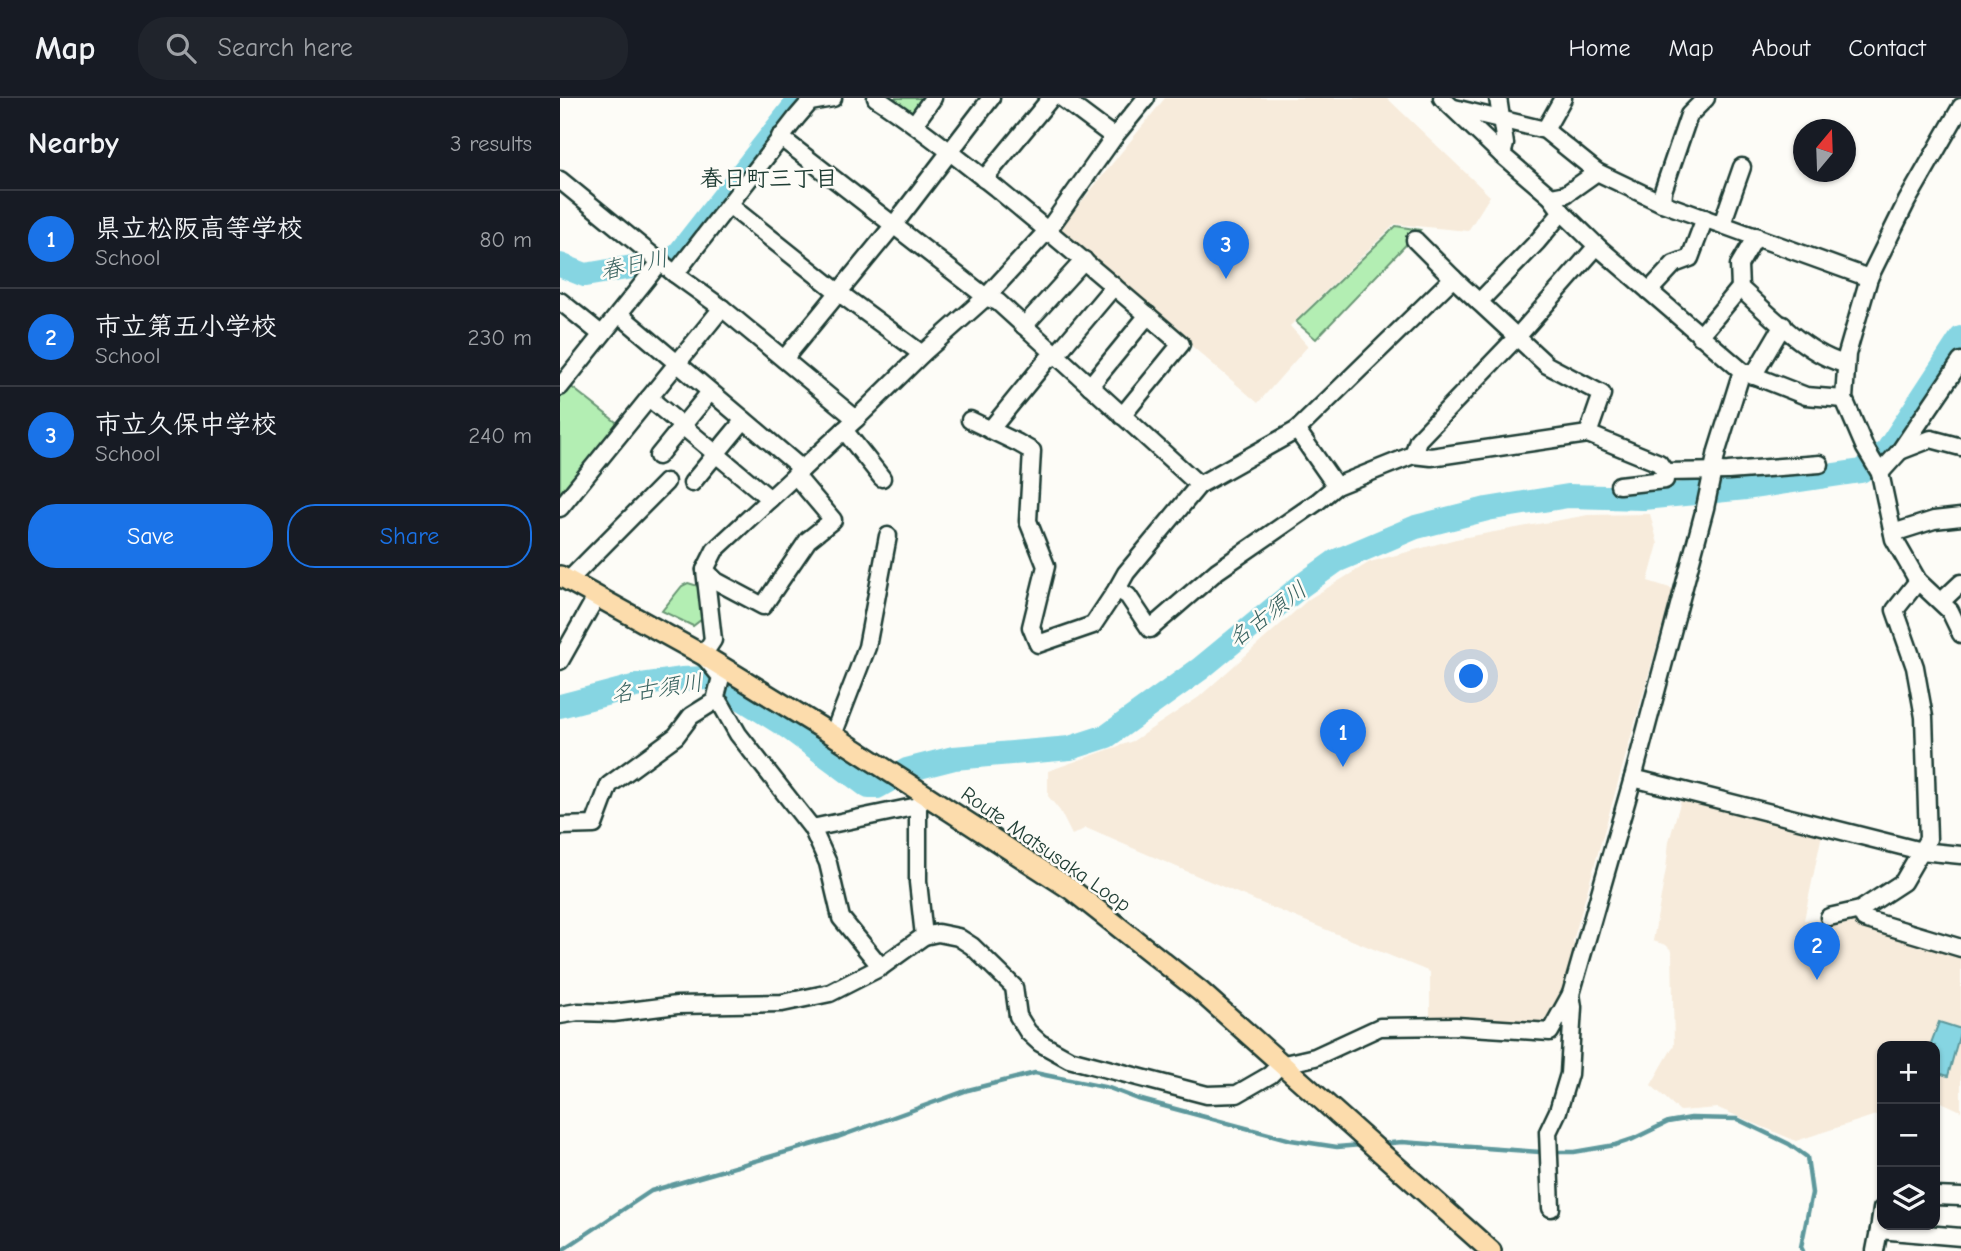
<!DOCTYPE html>
<html lang="en">
<head>
<meta charset="utf-8">
<style>
  :root { --surface:#171b24; --page:#20242c; --text:#f1f3f6; --muted:#9ea1a6; --line:#363941; --accent:#1a73e8 }
  body { margin:0; font-family:"Comic Neue","Klee One",sans-serif; background:var(--page); color:var(--text) }
  .controls { position:absolute; right:21px; bottom:21px; display:grid; overflow:hidden; border-radius:14px; box-shadow:0 2px 5px #0004 }
  .controls button { width:63px; height:63px; display:grid; place-items:center; padding:0; border:0; border-bottom:2px solid var(--line); background:var(--surface); color:var(--text); font:35px sans-serif }
  .compass { position:absolute; left:1233px; top:21px; width:63px; height:63px; border-radius:50%; background:var(--surface); box-shadow:0 2px 5px #0004; rotate:19deg }
  .you { position:absolute; left:912px; top:579px; width:24px; height:24px; margin:-18px; border:5px solid #fff; border-radius:50%; background:#1a73e8; box-shadow:0 0 0 10px #1a73e833 }
  .badge { display:grid; place-items:center; width:46px; height:46px; border-radius:50%; background:var(--accent); color:#fff; font-size:23px; font-weight:700 }
  .pin { position:absolute; translate:-50% -58px; filter:drop-shadow(0 2px 4px #0008) }
  .pin::after { content:''; position:absolute; top:37px; width:24px; height:21px; background:inherit; clip-path:polygon(0 0,100% 0,50% 100%) }
  .list { margin:0; padding:0; list-style:none }
  h2 { display:flex; justify-content:space-between; align-items:center; height:91px; margin:0; padding:0 28px; font-size:30px }
  h2 small { font-size:23px; font-weight:400; color:var(--muted) }
  .list li { display:grid; grid-template-columns:46px 1fr auto; gap:21px; align-items:center; box-sizing:border-box; height:98px; padding:0 28px; border-top:2px solid var(--line) }
  .list b { display:block; font-size:26px; white-space:nowrap }
  .list p { margin:0; font-size:23px; white-space:nowrap; color:var(--muted) }
  .list em { font-size:23px; font-style:normal; color:var(--muted) }
  .actions { display:flex; gap:14px; padding:21px 28px }
  .actions a { flex:1; padding:16px 0; border:2px solid var(--accent); border-radius:28px; text-align:center; font-size:24px; color:var(--accent) }
  .actions .main { background:var(--accent); color:#fff }
  .icon { flex:none; width:38px; height:38px; fill:none; stroke:currentColor; stroke-width:2; stroke-linecap:round; stroke-linejoin:round }
  .map { position:relative; flex:none; width:1401px; height:1153px; overflow:hidden }
  header { display:flex; align-items:center; gap:42px; box-sizing:border-box; height:98px; padding:0 35px; background:var(--surface); border-bottom:2px solid var(--line) }
  header strong { font-size:33px }
  nav { display:flex; gap:38px; margin-inline-start:auto; font-size:24px }
  .search { width:490px; height:63px; background:var(--page); display:flex; align-items:center; gap:18px; box-sizing:border-box; padding:0 24px; border-radius:28px; color:var(--muted); font-size:26px }
  main { display:flex }
  aside { flex:1; background:var(--surface) }
  .map>svg:first-child { display:block }
  .built { fill:#f7ebdb }
  .green { fill:#b3eeb3; stroke:#699674; stroke-width:2 }
  .water { fill:#86d5e2; stroke:#5d989c; stroke-width:2 }
  .lines { fill:none; stroke-linecap:round; stroke-linejoin:round }
  .stream { stroke:#5d989c; stroke-width:4.5 }
  .river { stroke:#86d5e2; stroke-width:24 }
  .minor-casing { stroke:#1f3d34; stroke-width:21 }
  .major-casing { stroke:#1f3d34; stroke-width:24 }
  .minor { stroke:#fdfcf7; stroke-width:16 }
  .major { stroke:#fcdcac; stroke-width:19 }
  .labels { text-anchor:middle; stroke-width:5; stroke-linejoin:round; paint-order:stroke }
  .street-label { font-size:21px; fill:#1f3d34; stroke:#fdfcf7 }
  .neighbourhood-label { font-size:23px; font-weight:bold; fill:#1f3d34; stroke:#fdfcf7 }
  .water-label { font-size:23px; font-style:italic; fill:#396360; stroke:#fdfcf7 }
</style>
</head>
<body>
<header>
<strong>Map</strong>
<div class="search"><svg class="icon" aria-label="search" viewBox="0 0 24 24"><circle cx="10" cy="10" r="6"/><path d="M15 15l6 6"/></svg>Search here</div>
<nav><a>Home</a><a>Map</a><a>About</a><a>Contact</a></nav>
</header>
<main>
<aside>
<h2>Nearby<small>3 results</small></h2>
<ul class="list">
<li><span class="badge">1</span><div><b>県立松阪高等学校</b><p>School</p></div><em>80 m</em></li>
<li><span class="badge">2</span><div><b>市立第五小学校</b><p>School</p></div><em>230 m</em></li>
<li><span class="badge">3</span><div><b>市立久保中学校</b><p>School</p></div><em>240 m</em></li>
</ul>
<div class="actions"><a class="main">Save</a><a>Share</a></div>
</aside>
<div class="map">
<svg width="1401" height="1153" viewBox="0 0 1401 1153">
  <rect width="100%" height="100%" fill="#fdfcf7"/>
  <filter id="ink" filterUnits="userSpaceOnUse"><feTurbulence type="fractalNoise" baseFrequency=".0143" numOctaves="2"/><feDisplacementMap in="SourceGraphic" scale="14" xChannelSelector="R" yChannelSelector="G"/><feConvolveMatrix kernelMatrix="1 2 1 2 8 2 1 2 1" color-interpolation-filters="sRGB"/></filter>
  <g filter="url(#ink)">
    <g class="built">
      <polygon points="605,0 827,0 930,98 908,133 835,126 730,228 748,248 698,305 498,133"/>
      <polygon points="1090,416 1098,446 1088,483 1113,491 1013,843 1016,851 1003,893 987,921 973,927 870,920 870,874 696,803 526,730 512,737 500,713 488,698 488,673 573,643 639,599 749,501 810,464 896,441 1028,417"/>
      <polygon points="1121,702 1262,736 1244,822 1293,820 1401,856 1401,1013 1375,1001 1375,948 1322,948 1322,1015 1236,1043 1158,1010 1120,1013 1091,987 1114,947 1112,853 1106,847 1093,843 1106,771 1109,743"/>
    </g>
    <g class="green">
      <polygon points="328,0 368,0 355,17"/>
      <polygon points="836,128 860,132 756,241 736,224"/>
      <polygon points="9,287 61,328 0,403 0,299"/>
      <polygon points="128,485 138,488 142,521 133,528 102,513 122,488"/>
    </g>
    <polygon class="water" points="1379,924 1401,931 1388,978 1375,974 1375,948 1370,948"/>
    <g class="lines">
      <g class="stream">
        <polyline points="821,1046 842,1044 980,1054 1014,1054 1055,1047 1073,1041 1108,1024 1131,1020 1177,1021 1229,1046 1247,1059 1252,1095 1241,1149 1243,1153"/>
        <polyline points="1,1153 91,1093 278,1039 408,992 475,975 549,990 578,1001 731,1042 777,1049 801,1047"/>
      </g>
      <g class="river">
        <polyline points="0,167 25,177 114,162 241,0"/>
        <polyline points="0,608 80,587 121,581 149,580 229,630 309,689 317,689 347,672 394,660 510,650 547,638 640,571 741,488 776,463 856,429 927,411 1008,398 1083,400 1186,390 1301,373 1327,353 1401,240"/>
      </g>
      <g class="minor-casing">
        <g id="minor">
          <path d="M 316,0 C 358,27 396,59 436,90 C 498,141 560,193 621,246 L 562,318"/>
          <polyline points="502,0 554,39"/>
          <polyline points="882,0 942,57 991,99 1002,114 1037,148 1182,273 1246,298 1284,301"/>
          <polyline points="938,0 945,46 942,57"/>
          <polyline points="1401,9 1347,103 1309,180 1287,256 1284,301 1305,350 1320,375 1334,441 1358,483 1390,513 1401,536"/>
          <polyline points="894,10 985,32 1037,74 1102,105 1309,180"/>
          <polyline points="355,25 373,0"/>
          <polyline points="985,32 1003,0"/>
          <polyline points="220,39 426,199 438,204 639,387 566,475 557,491 568,498 590,531 657,473 757,404 776,388 853,357 858,342 957,239 1037,148"/>
          <polyline points="424,81 491,0"/>
          <polyline points="0,82 115,176 162,210 296,321"/>
          <polyline points="991,99 1006,96 1037,74"/>
          <polyline points="1102,105 1103,93 1129,17 1146,0"/>
          <polyline points="169,107 278,194 362,256"/>
          <polyline points="1162,126 1182,69"/>
          <path d="M 1196,138 L 1179,167 L 1180,190 C 1208,215 1248,258 1286,266"/>
          <polyline points="855,142 893,180"/>
          <polyline points="115,176 237,19 250,4 273,0"/>
          <polyline points="1089,193 1114,166 1130,160 1145,120"/>
          <polyline points="0,203 41,236"/>
          <polyline points="919,204 977,144 1002,114"/>
          <polyline points="59,216 242,371"/>
          <polyline points="464,228 524,162"/>
          <polyline points="1140,238 1180,190"/>
          <polyline points="224,261 333,128 431,0"/>
          <polyline points="1193,278 1223,227"/>
          <polyline points="530,288 588,217"/>
          <polyline points="0,289 101,163"/>
          <polyline points="89,300 210,401"/>
          <polyline points="410,322 458,345 472,353 468,423 486,468 471,529 478,546 533,527 557,491"/>
          <polyline points="284,332 322,380"/>
          <polyline points="430,332 487,262 496,257 554,188"/>
          <polyline points="1340,353 1371,341 1401,349"/>
          <polyline points="853,357 871,359 1028,336 1099,365 1105,374 1168,373 1260,366"/>
          <polyline points="98,358 150,294"/>
          <polyline points="1320,375 1340,353 1401,263"/>
          <polyline points="132,385 184,322"/>
          <polyline points="639,387 737,332"/>
          <polyline points="1059,387 1105,382 1105,374"/>
          <polyline points="776,388 737,332 893,180 987,267 1042,296 1028,336"/>
          <polyline points="0,410 162,210"/>
          <polyline points="1333,435 1374,422 1401,419"/>
          <polyline points="145,472 156,483 203,508 248,442 273,422 235,377"/>
          <polyline points="8,483 106,384"/>
          <polyline points="1384,501 1401,485"/>
          <polyline points="0,563 31,508 39,500"/>
          <polyline points="155,603 161,606 178,636 252,730 268,765 281,820 321,869"/>
          <polyline points="273,637 307,549 328,438"/>
          <polyline points="1073,680 1361,753 1401,757"/>
          <polyline points="0,728 34,727 49,687 116,638 131,618 155,603 161,579 143,557 153,542 145,472 155,452 296,321 362,256 426,199 488,132 554,39 586,0"/>
          <polyline points="252,730 358,708 363,701"/>
          <polyline points="1300,812 1304,821 1401,850"/>
          <polyline points="1269,819 1300,812 1343,784 1368,741 1364,619 1355,569 1335,512 1358,483"/>
          <polyline points="364,838 378,835 398,839 412,848 454,889 458,918 468,934 480,945 509,961 647,997 677,996 710,977 720,967 755,959 820,929 896,928 990,934 1011,896 1073,680 1145,410 1157,353 1182,273"/>
          <polyline points="0,917 18,914 53,915 117,907 222,905 270,895 321,869 364,838 358,784 358,708"/>
          <polyline points="1375,1098 1401,1099"/>
          <polyline points="991,1110 988,1034 998,1013 1009,976 1013,909 1011,896"/>
          <polyline points="1322,1111 1319,1132 1401,1139"/>
          <polyline points="1315,1153 1319,1132"/>
        </g>
      </g>
      <g class="major-casing">
        <polyline id="major" points="0,478 143,557 273,637 512,792 641,894 931,1153"/>
      </g>
      <use href="#minor" class="minor"/>
      <use href="#major" class="major"/>
    </g>
  </g>
  <g class="labels">
    <g class="street-label">
      <text transform="translate(486 751) rotate(35)" y="7">Route Matsusaka Loop</text>
    </g>
    <g class="neighbourhood-label">
      <text x="209" y="88">春日町三丁目</text>
    </g>
    <g class="water-label">
      <text transform="translate(74 166) rotate(-12)" y="8">春日川</text>
      <text transform="translate(707 516) rotate(-37)" y="8">名古須川</text>
      <text transform="translate(97 590) rotate(-8)" y="8">名古須川</text>
    </g>
  </g>
</svg>
<div class="controls">
<button>+</button>
<button>−</button>
<button><svg class="icon" aria-label="layers" viewBox="0 0 24 24"><path d="M12 4l9 5-9 5-9-5zM3 14l9 5 9-5"/></svg></button>
</div>
<svg class="compass" viewBox="-18 -18 36 36"><path d="M0-13l5 13h-10z" fill="#e53935"/><path d="M0 13l5-13h-10z" fill="#9ea1a6"/></svg>
<div class="you"></div>
<div class="pin badge" style="left:783px;top:669px">1</div>
<div class="pin badge" style="left:1257px;top:882px">2</div>
<div class="pin badge" style="left:666px;top:181px">3</div>
</div>
</main>
</body>
</html>
